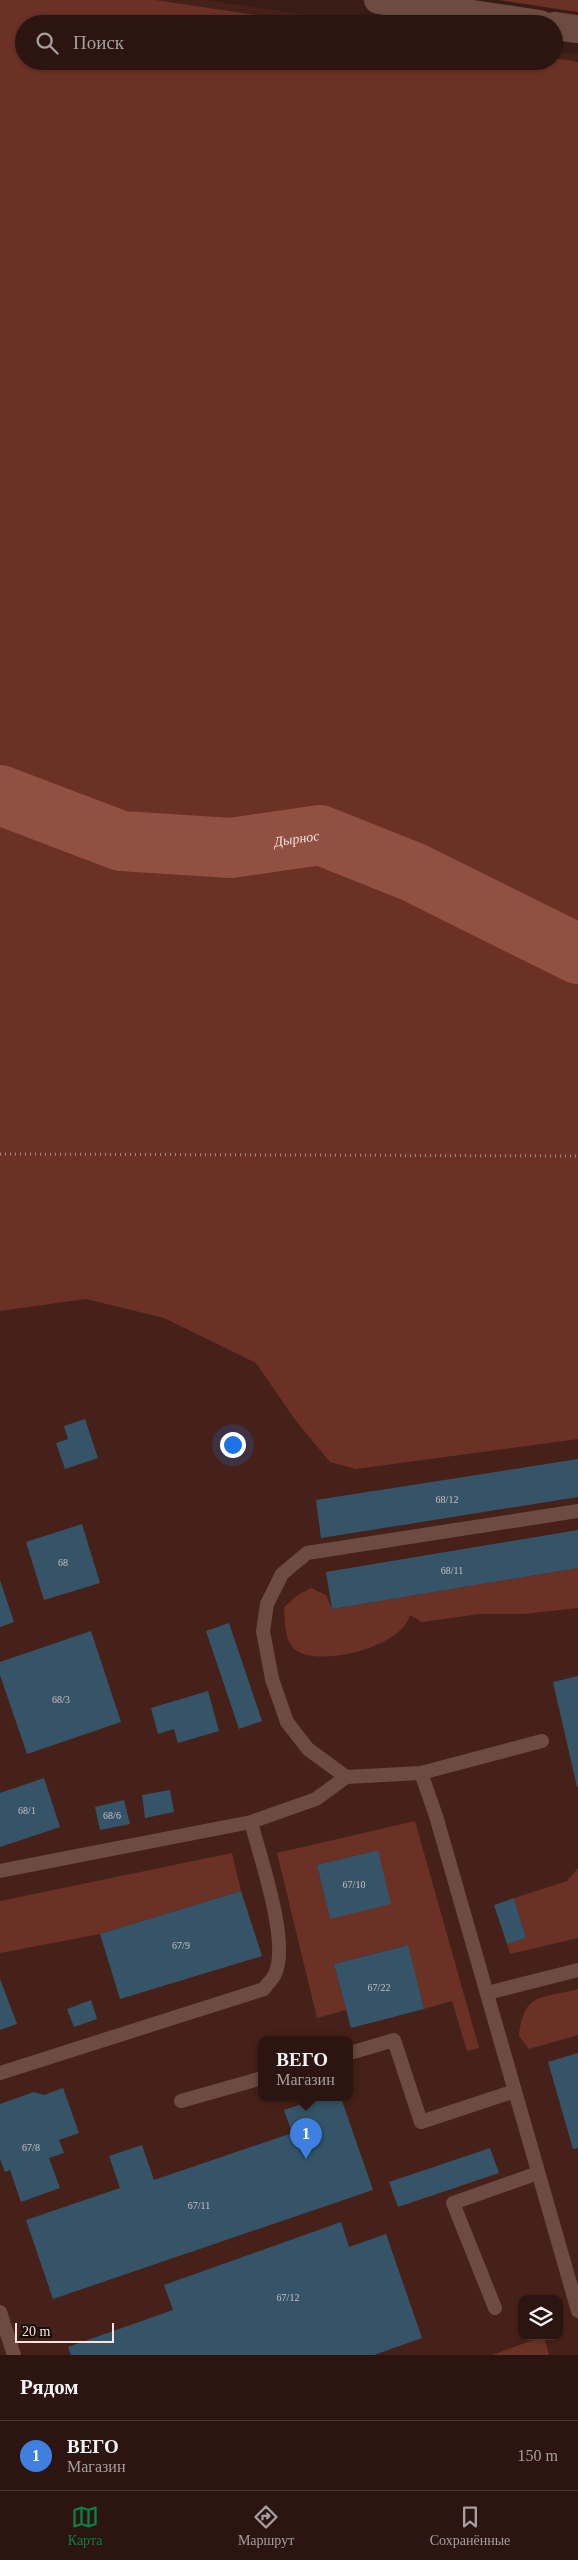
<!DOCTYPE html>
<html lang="ru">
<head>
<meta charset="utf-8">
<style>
  :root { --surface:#2c1510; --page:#38221e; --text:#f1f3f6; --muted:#a69f9f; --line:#483430; --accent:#0b8043 }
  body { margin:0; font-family:Georgia,serif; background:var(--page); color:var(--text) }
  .controls { position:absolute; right:15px; bottom:15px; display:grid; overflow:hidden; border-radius:10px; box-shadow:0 1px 4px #0004 }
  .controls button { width:45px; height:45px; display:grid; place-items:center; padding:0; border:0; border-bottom:1px solid var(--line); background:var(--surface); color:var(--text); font:25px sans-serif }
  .scale { position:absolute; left:15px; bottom:12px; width:99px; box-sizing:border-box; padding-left:5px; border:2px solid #f8e3de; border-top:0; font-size:14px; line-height:18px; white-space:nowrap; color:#f8e3de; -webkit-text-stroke:4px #180b08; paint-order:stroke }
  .you { position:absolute; left:232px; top:1444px; width:18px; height:18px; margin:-12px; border:4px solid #fff; border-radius:50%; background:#1a73e8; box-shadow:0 0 0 8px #1a73e833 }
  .badge { display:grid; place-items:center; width:32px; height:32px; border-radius:50%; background:var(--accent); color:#fff; font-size:16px; font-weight:700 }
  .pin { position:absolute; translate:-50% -41px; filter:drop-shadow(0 1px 2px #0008) }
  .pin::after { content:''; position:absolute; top:26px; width:18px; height:15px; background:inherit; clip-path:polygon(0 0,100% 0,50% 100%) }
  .popup { position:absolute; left:258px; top:2036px; width:95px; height:65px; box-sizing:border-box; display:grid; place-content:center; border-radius:10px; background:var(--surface); filter:drop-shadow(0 1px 4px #0005); font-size:16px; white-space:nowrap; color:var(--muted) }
  .popup b { font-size:19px; color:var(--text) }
  .popup::after { content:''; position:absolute; left:50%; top:100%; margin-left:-10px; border:10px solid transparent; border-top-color:var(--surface) }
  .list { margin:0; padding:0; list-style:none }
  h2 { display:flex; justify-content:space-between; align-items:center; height:65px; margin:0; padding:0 20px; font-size:21px }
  h2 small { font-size:16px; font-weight:400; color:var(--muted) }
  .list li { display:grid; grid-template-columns:32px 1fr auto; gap:15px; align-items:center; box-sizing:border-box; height:70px; padding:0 20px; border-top:1px solid var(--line) }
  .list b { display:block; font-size:19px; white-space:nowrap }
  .list p { margin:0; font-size:16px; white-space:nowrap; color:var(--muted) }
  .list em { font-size:16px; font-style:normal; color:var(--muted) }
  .icon { flex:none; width:28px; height:28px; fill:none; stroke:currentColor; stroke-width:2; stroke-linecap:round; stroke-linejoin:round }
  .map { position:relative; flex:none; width:578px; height:2355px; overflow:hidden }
  .search { position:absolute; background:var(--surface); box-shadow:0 1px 4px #0004; left:15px; right:15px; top:15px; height:55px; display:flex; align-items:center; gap:12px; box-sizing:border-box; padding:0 18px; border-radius:28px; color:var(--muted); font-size:19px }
  .sheet { height:135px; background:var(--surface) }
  nav { display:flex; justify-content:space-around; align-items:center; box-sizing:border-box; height:70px; border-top:1px solid var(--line); background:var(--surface); font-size:14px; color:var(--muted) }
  nav a { display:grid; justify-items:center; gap:2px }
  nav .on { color:var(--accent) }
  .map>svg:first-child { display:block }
  .built { fill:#462119; fill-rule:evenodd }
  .green { fill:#6b3125; fill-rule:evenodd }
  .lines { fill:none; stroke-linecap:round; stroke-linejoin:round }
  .river { stroke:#905042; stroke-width:60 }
  .building { fill:#365468 }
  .path { stroke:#a18883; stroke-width:3; stroke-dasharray:1 4; stroke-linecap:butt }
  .service { stroke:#6d4b43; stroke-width:14 }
  .tertiary { stroke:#6d4b43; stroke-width:28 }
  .labels { text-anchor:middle; stroke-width:4; stroke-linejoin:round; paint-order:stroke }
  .number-label { font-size:10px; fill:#c8bfc0 }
  .water-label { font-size:14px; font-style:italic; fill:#f2ddd9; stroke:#180b08 }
</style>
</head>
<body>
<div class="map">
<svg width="578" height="2355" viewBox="0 0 578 2355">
  <rect width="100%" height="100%" fill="#3a1c16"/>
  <path class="built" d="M 0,0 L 206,0 L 368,24 L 24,24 L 24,61 L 554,61 L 554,51 L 578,54 L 578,2355 L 0,2355 ZM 262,2040 L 350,2040 L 350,2098 L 262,2098 ZM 522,2299 L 559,2299 L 559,2336 L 522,2336 Z"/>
  <g class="green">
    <polygon points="0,0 155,0 317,24 24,24 24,61 554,61 554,58 578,62 578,1439 356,1469 330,1462 296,1421 256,1363 164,1318 86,1299 0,1311"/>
    <polygon points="498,0 578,0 578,12"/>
    <path d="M 578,1568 L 578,1608 L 524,1614 L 480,1614 L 422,1622 L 410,1615 C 403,1646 324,1667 297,1651 C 284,1643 285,1620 284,1607 L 298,1595 L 311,1588 L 326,1595 L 332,1609 Z"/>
    <path d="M 415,1821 L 479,2048 L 467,2051 L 452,2001 L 424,2009 L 407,1945 L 334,1964 L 346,2010 L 317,2018 L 277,1853 ZM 378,1850 L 330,1919 L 317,1865 Z"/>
    <polygon points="232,1853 241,1891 100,1934 0,1953 0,1901"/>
    <polygon points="578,1868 578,1938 510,1954 507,1944 526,1938 514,1898 567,1881"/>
    <path d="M 578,1989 L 578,2035 L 529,2049 L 519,2036 C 524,1992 540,1999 578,1989 Z"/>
    <polygon points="544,2336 549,2355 492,2355"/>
  </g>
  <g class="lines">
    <path class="river" id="s1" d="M 0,795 L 121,841 L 231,848 L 320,835 L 413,872 L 578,954"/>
  </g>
  <g class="building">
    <polygon points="85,1419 98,1458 65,1469 56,1443 68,1439 64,1426"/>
    <polygon points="578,1459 578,1497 321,1538 316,1500"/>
    <polygon points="82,1524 100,1583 44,1600 26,1542"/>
    <polygon points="578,1530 578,1568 332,1609 326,1572"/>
    <polygon points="0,1580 14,1622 0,1627"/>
    <polygon points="229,1623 262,1721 239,1729 206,1631"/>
    <polygon points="91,1631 121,1722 27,1754 0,1675 0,1662"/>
    <polygon points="578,1676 578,1787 577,1787 553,1682"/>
    <polygon points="208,1691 219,1731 178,1743 174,1729 158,1734 151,1708"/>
    <polygon points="44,1778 60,1827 0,1847 0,1793"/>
    <polygon points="170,1790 174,1812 145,1818 142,1795"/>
    <polygon points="124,1800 130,1824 100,1830 95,1807"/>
    <polygon points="378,1850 391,1904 330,1919 317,1865"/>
    <polygon points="241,1891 262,1956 120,1999 100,1934"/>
    <polygon points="514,1898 526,1938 507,1944 494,1905"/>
    <polygon points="408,1945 424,2009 351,2028 334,1964"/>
    <polygon points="0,1979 17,2024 0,2030"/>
    <polygon points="91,2000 97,2019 74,2027 67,2009"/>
    <polygon points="578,2053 578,2148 573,2149 548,2062"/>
    <polygon points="63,2088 79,2133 59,2140 64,2153 49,2158 60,2188 21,2202 10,2170 5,2172 0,2159 0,2104 34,2092 44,2095"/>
    <polygon points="319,2098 341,2098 373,2190 53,2299 26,2220 120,2188 109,2156 142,2145 154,2180 292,2133 284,2110"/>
    <polygon points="490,2148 499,2173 398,2207 389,2182"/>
    <polygon points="341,2222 349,2247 386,2234 422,2338 374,2355 71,2355 68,2347 173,2310 164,2285"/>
  </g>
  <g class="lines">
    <polyline class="path" points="0,1154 578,1156"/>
    <g class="service">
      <polyline points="421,1773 436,1816 578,2311"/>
      <polyline points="346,1777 308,1749 287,1722 272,1679 263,1631 267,1604 282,1574 307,1553 578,1511"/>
      <polyline points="0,1871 251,1822 316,1799 346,1777 421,1773 542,1741"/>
      <polyline points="487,1993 578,1970"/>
      <polyline points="350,2053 394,2040 421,2122 515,2091"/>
      <path d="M 0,2073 L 264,1989 C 267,1984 273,1979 275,1974 C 290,1942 260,1857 251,1822"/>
      <polyline points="181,2101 262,2078"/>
      <polyline points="495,2308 453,2203 538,2173"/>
      <polyline points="0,2312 14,2355"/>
    </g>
    <g class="tertiary">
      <polyline points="378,0 540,24"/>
      <polyline points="554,26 578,29"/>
    </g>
  </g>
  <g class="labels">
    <g class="number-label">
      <text x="447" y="1503">68/12</text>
      <text x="63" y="1566">68</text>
      <text x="452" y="1574">68/11</text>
      <text x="61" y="1703">68/3</text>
      <text x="27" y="1814">68/1</text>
      <text x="112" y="1819">68/6</text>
      <text x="354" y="1888">67/10</text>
      <text x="181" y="1949">67/9</text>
      <text x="379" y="1991">67/22</text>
      <text x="31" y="2151">67/8</text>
      <text x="199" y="2209">67/11</text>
      <text x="288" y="2301">67/12</text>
    </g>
    <g class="water-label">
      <text dy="5" stroke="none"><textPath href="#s1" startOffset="306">Дырнос</textPath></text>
    </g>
  </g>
</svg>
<div class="controls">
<button><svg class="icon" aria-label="layers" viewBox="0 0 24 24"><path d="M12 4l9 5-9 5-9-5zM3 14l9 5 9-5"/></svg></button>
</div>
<div class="scale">20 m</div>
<div class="you"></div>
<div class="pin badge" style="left:306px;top:2159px;background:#3f7fe0">1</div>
<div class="popup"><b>ВЕГО</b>Магазин</div>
<div class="search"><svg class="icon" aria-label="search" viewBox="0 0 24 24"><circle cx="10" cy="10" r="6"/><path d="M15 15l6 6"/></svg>Поиск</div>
</div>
<section class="sheet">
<h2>Рядом<small></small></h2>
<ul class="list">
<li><span class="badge" style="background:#3f7fe0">1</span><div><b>ВЕГО</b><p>Магазин</p></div><em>150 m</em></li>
</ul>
</section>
<nav>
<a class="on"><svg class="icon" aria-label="map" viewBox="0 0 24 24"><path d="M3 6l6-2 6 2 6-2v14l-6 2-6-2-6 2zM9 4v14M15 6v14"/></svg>Карта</a>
<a><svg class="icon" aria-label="directions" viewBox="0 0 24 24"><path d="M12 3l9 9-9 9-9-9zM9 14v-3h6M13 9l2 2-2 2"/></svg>Маршрут</a>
<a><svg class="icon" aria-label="saved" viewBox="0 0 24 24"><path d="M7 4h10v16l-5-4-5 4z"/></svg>Сохранённые</a>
</nav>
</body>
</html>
